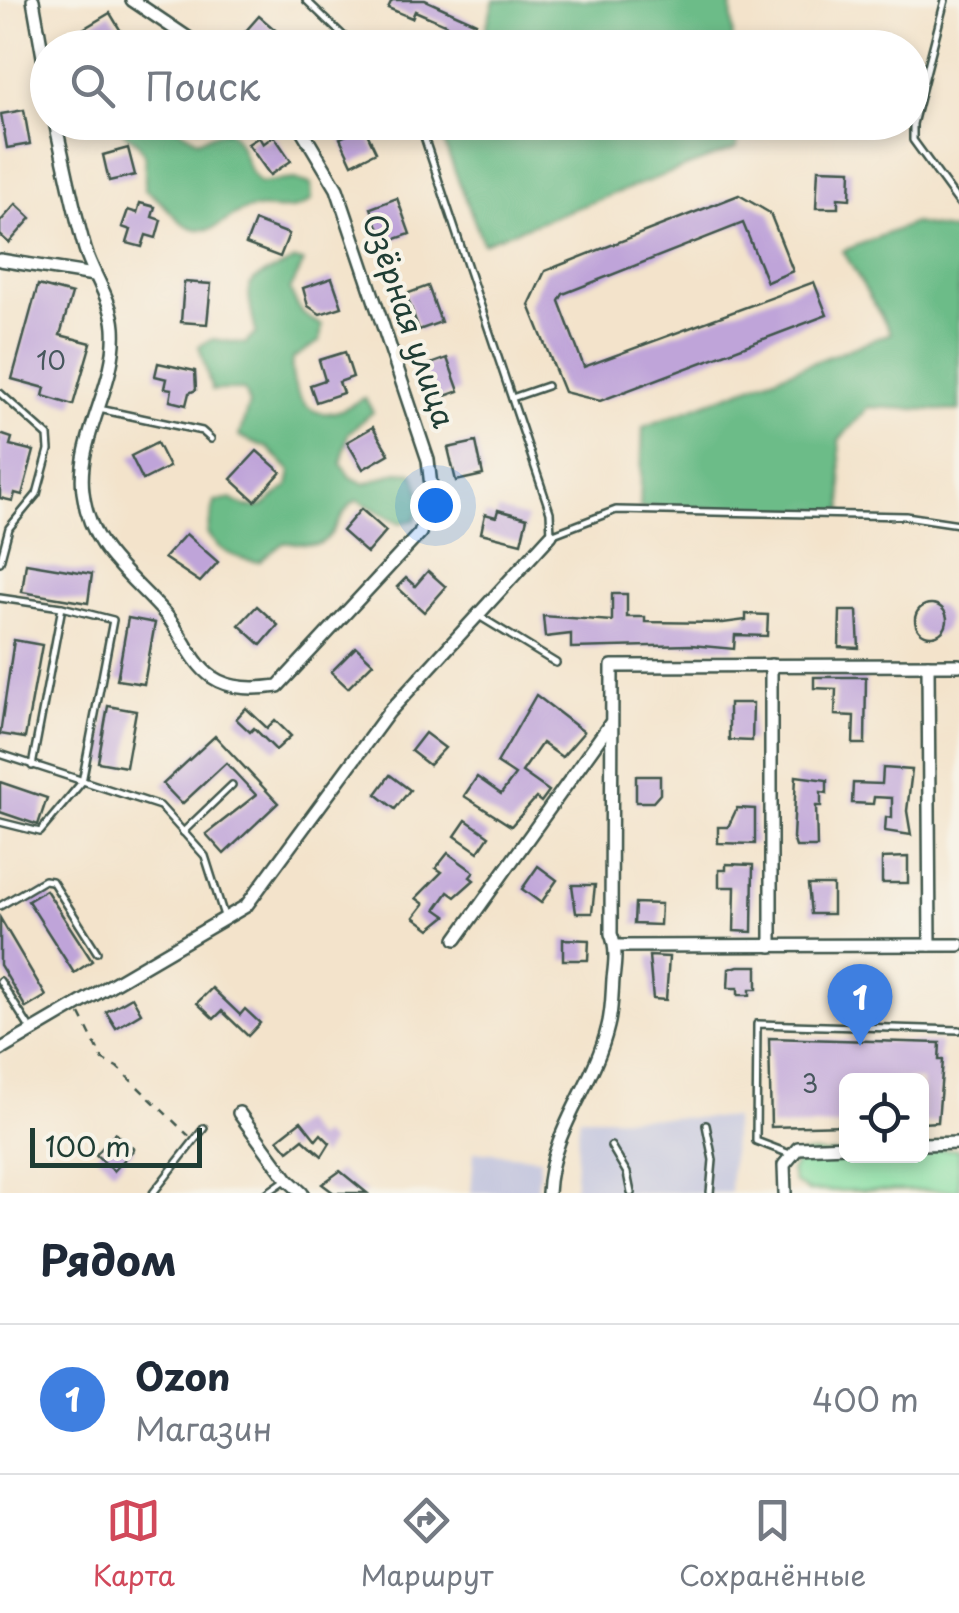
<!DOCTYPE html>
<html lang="ru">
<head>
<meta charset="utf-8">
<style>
  :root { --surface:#fff; --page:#f6f6f7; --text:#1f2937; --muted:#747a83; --line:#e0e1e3; --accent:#d1495b }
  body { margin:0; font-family:"Playpen Sans",sans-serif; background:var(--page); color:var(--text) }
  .controls { position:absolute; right:30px; bottom:30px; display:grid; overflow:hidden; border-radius:15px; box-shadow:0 5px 15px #0003 }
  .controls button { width:90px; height:90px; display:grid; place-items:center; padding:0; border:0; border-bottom:2px solid var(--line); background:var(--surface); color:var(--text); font:50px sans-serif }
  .scale { position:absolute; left:30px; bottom:25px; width:172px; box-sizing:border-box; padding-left:10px; border:5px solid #1f3d34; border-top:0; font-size:28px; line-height:35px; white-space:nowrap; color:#1f3d34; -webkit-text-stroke:8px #f7f3e8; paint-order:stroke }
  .you { position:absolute; left:435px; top:505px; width:35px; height:35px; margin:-25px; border:8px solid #fff; border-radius:50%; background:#1a73e8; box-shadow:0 0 0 15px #1a73e833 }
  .badge { display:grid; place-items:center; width:65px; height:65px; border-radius:50%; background:var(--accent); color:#fff; font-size:32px; font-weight:700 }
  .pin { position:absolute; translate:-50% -82px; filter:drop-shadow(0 2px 5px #0008) }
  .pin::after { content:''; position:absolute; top:52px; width:35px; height:30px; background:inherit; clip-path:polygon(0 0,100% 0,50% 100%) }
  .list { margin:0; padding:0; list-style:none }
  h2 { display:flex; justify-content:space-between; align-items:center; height:130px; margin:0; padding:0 40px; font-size:42px }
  h2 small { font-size:32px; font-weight:400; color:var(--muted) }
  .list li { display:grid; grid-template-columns:65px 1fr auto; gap:30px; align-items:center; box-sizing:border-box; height:150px; padding:0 40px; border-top:2px solid var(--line) }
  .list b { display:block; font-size:38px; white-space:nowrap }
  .list p { margin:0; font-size:32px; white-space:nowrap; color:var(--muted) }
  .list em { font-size:32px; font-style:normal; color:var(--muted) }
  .icon { flex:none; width:55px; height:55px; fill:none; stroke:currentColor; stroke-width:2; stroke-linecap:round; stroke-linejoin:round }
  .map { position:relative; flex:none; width:959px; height:1193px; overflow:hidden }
  .search { position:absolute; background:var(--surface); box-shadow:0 5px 15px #0003; left:30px; right:30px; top:30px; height:110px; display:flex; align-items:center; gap:25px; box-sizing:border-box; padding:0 35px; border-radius:55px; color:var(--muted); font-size:38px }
  .sheet { height:280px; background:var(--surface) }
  nav { display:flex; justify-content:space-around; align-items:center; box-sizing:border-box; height:140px; border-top:2px solid var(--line); background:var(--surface); font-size:28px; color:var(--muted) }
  nav a { display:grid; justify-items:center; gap:5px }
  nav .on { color:var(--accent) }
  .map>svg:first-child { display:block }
  .industrial { fill:#c0c2dd }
  .green { fill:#85dda2; stroke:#528d6b; stroke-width:2.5 }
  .forest { fill:#6cbc88; stroke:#467c5e; stroke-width:2.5 }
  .building { fill:#bfa4d9 }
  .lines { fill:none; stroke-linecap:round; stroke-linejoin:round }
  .service-casing { stroke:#3f564b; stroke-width:10 }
  .minor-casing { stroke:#3f564b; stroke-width:16 }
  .path { stroke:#3f564b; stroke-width:2.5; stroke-dasharray:8 8; stroke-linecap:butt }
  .service { stroke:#fff; stroke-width:5 }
  .minor { stroke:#fff; stroke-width:11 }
  .labels { text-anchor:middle; stroke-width:8; stroke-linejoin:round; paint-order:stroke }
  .number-label { font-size:25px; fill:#47575d }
  .street-label { font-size:30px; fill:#1f3d34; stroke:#f7f3e8 }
</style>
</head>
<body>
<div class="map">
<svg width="959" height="1193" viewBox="0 0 959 1193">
  <rect width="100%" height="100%" fill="#f7f3e8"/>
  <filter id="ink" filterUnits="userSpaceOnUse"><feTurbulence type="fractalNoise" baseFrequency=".01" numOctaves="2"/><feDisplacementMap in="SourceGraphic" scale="20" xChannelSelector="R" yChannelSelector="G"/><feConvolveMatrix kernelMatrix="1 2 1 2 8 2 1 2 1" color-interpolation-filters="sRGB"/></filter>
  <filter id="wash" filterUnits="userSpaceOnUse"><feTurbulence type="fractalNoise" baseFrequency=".0048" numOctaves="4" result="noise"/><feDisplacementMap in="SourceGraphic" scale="40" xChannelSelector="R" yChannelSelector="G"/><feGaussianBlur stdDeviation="2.25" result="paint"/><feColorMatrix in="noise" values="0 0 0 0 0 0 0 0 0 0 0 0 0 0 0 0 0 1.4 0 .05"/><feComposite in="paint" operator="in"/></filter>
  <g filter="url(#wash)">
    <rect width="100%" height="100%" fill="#f3e3cb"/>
    <g class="industrial">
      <polygon points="579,1117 734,1118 730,1193 574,1193"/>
      <polygon points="474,1151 540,1158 537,1193 471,1193"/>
    </g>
    <polygon class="green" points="959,1149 959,1190 808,1191 794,1182 791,1171 801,1155 812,1153 922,1156 922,1150"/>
    <g class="forest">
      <polygon points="494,0 731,0 733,47 481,47"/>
      <path d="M 111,123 L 170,123 L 197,140 L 228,130 C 246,145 242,166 260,183 L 294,179 L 311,184 L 312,200 C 291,216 275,206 251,209 C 228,212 220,236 193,228 C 174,223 166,200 145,190 L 145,156 L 137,142 Z"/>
      <polygon points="436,123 736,123 737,148 483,243"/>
      <polygon points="914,223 959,232 959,411 869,407 839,440 843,511 640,508 643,427 891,333 843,251"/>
      <path d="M 295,260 L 304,262 L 290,290 C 297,308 304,318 322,325 L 320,341 L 292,359 C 289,384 303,420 335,412 C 345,410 355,402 365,398 L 373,412 L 348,433 L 341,464 L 350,477 L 365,484 L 397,472 L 413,473 C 422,491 421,502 415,520 L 400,523 L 357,500 C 339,511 335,539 318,544 C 309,546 294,542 283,543 L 259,562 C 236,559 219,552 207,533 L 215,502 L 231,499 L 245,507 L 262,507 L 288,486 L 291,471 L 268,448 L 239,436 L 249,404 L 244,390 L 212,390 L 199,346 L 213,339 L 245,344 L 256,333 C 243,271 244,286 295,260 Z"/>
    </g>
    <g id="blocks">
      <g class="building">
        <polygon points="392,0 425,0 476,23 465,48 441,39 447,25 415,11 412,18 388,8"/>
        <polygon points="110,13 131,48 108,48 103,41 87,48 78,32"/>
        <polygon points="259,16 281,35 270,48 262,48 245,32"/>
        <polygon points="24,110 30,144 7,148 1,114"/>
        <polygon points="364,127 376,152 352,164 340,138"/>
        <polygon points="274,136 291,161 270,175 248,144 259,137 263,144"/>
        <polygon points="128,148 135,175 109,181 103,155"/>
        <polygon points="818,169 851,170 850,199 838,198 838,208 816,208"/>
        <polygon points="739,195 770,213 793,271 767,282 743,223 563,294 559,301 584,367 814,282 827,315 600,401 564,392 529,305 545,271"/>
        <polygon points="397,198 410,234 384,243 371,208"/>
        <polygon points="140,203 155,207 152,217 161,220 156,238 146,235 142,247 127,243 131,230 122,227 128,210 137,213"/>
        <polygon points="16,204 31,218 9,243 0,235 0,222"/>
        <polygon points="255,221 289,234 280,257 246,244"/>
        <polygon points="332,278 342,307 320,314 308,306 303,288"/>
        <polygon points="184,282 211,284 207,324 181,322"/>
        <polygon points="38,285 72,294 60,335 91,343 73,405 43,396 45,388 12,379"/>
        <polygon points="428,286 441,322 419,330 406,294"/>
        <polygon points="345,352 353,377 339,382 343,393 316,402 310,385 325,380 319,360"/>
        <polygon points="447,358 459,391 434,400 422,367"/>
        <polygon points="158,363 195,371 196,390 189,393 186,405 170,401 172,389 165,388 167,379 155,376"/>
        <polygon points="373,427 389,454 363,469 347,442"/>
        <polygon points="0,434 12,438 10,445 34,451 22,495 15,493 13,501 0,498"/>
        <polygon points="476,442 483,475 456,481 448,448"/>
        <polygon points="157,443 169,467 143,480 131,456"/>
        <polygon points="257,451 281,472 255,501 231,479"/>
        <polygon points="361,509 386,531 367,553 342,531"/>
        <polygon points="498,510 527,518 521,543 481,533 485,514 496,517"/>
        <polygon points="186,534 218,562 200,582 164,558"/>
        <polygon points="26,563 92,574 88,603 22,592"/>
        <polygon points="428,571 446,587 424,612 397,587 406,578 415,586"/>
        <polygon points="612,594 627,594 627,617 645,617 645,622 723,623 746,620 746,614 768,615 767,636 735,635 734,649 691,645 571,648 571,634 545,637 543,616 612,621"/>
        <circle cx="931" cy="620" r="16"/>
        <polygon points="257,606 278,625 261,645 239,625"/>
        <polygon points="840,611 857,611 859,648 839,647"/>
        <polygon points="128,618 155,623 144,684 117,680"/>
        <polygon points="14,640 42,645 25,738 0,734"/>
        <polygon points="356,647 373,663 348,688 331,672"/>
        <polygon points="814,677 866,677 865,744 853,744 854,716 835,715 836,689 814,688"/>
        <polygon points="536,695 584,732 562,757 542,743 522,772 549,791 541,802 536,798 511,826 464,796 477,777 501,794 515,775 497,763"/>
        <polygon points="729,703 753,703 752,741 729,740"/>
        <polygon points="108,706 136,711 126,767 98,762"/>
        <polygon points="246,708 267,728 275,720 291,736 276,750 254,728 250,732 236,719"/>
        <polygon points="425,733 445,748 429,765 411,751"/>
        <polygon points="215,736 278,803 224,854 206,834 256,795 226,763 182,804 163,784"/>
        <polygon points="883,768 912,770 907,811 911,835 885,831 886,817 892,818 892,798 874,797 873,804 852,803 853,783 882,784"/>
        <polygon points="390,775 410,790 395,809 376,794"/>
        <polygon points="636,776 660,776 660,794 653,802 636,802"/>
        <polygon points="796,776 827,780 827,793 821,792 821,806 816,806 817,847 796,847 793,838"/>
        <polygon points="0,782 47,798 38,825 0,812"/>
        <polygon points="737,808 755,809 755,844 718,843 718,827 728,827"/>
        <polygon points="466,820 489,836 478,852 455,836"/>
        <polygon points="448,853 474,872 470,877 474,880 455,897 448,892 436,909 446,916 430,929 414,917 424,904 416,898 442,872 436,868"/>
        <polygon points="908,857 908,883 882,883 882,858"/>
        <polygon points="726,864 753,865 752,932 734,931 735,887 719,887 719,870 726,870"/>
        <polygon points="538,866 557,880 541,903 522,889"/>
        <polygon points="572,885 595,885 592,913 576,913"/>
        <polygon points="808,885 833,885 833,914 811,914"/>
        <polygon points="46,890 92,961 74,973 28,901"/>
        <polygon points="635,903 661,904 660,925 634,924"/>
        <polygon points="0,918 46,996 26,1008 0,965"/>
        <polygon points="563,939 589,940 588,960 563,960"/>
        <polygon points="649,956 669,957 666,1000 653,999"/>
        <polygon points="738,966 757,966 757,989 750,989 750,995 738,995 738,988 728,988 729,969"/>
        <polygon points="212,988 240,1015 245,1009 260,1023 248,1036 222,1011 214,1019 197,1003"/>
        <polygon points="132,997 141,1013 116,1028 106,1012"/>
        <polygon points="769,1038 940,1043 939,1060 943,1060 938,1122 922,1123 922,1080 846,1080 846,1125 771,1127"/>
        <polygon points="301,1121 316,1140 321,1134 330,1143 322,1156 303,1139 288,1151 278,1139"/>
        <polygon points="115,1133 134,1149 114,1171 96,1155"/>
        <polygon points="340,1171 367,1193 334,1193 322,1184"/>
      </g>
    </g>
  </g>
  <g filter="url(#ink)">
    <use href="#blocks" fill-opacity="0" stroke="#3f564b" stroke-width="2.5"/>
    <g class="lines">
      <g class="service-casing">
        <g id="service">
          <polyline points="306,0 356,48"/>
          <polyline points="945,0 913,124 913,140 959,203"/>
          <polyline points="419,122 550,512 551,535 616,510 906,516 959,524"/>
          <polyline points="0,393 48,436 49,450 37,494 9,528 0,562"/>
          <polyline points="512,398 547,386"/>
          <polyline points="99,409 202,431 211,439"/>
          <polyline points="0,598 61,607"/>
          <polyline points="479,616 556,663"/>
          <polyline points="0,754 160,806 205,856 225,919"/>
          <polyline points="0,822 40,832 82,782 113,620 62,607 32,766"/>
          <polyline points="183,832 232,785"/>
          <polyline points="0,906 44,880 52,881 97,952"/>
          <polyline points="0,981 31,1030"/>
          <polyline points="706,1125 713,1160 710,1193"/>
          <polyline points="611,1146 627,1173 631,1193"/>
          <polyline points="790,1154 756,1141 757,1024 959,1030"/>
          <polyline points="153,1193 204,1128"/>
          <polyline points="267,1193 284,1181"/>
        </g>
      </g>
      <g class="minor-casing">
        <g id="minor">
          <polyline points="33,0 48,85"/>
          <polyline points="132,0 203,48"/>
          <path d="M 55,122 C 65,165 73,208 85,249 C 93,275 112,300 114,328 C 118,384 76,437 83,492 C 90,551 131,574 167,616 C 182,634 191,662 212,677 C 231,690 256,689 278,686 L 420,533 L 432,495 L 428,460 L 337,189 L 297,122"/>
          <polyline points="0,260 94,275"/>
          <polyline points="928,665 930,945"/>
          <polyline points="456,939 610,724"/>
          <polyline points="616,946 959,945"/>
          <polyline points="771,946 771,665"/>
          <polyline points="0,1050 246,906 389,712 551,535"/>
          <polyline points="239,1113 287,1179 302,1193"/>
          <polyline points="922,1144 959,1143"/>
          <path d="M 548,1193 C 551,1129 594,1086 608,1026 C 612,1011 612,994 613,979 C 615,963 617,949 611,934 L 612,666 L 959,665"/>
          <polyline points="785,1193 784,1165 798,1148 846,1146"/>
        </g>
      </g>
      <polyline class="path" points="80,1014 103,1060 117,1067 189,1136"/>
      <use href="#service" class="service"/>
      <use href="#minor" class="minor"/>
    </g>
  </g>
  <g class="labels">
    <g class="number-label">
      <text x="51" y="370">10</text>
      <text x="810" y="1093">3</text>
    </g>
    <g class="street-label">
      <text transform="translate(408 321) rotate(71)" y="10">Озёрная улица</text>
    </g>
  </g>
</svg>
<div class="controls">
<button><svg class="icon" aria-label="locate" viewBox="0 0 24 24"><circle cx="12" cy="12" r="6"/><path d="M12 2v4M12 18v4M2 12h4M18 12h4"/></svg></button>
</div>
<div class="scale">100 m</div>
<div class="you"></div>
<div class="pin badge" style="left:860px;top:1046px;background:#3f7fe0">1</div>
<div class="search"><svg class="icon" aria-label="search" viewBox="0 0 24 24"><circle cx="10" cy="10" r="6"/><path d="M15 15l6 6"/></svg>Поиск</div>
</div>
<section class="sheet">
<h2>Рядом<small></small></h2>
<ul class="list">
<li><span class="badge" style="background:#3f7fe0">1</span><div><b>Ozon</b><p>Магазин</p></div><em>400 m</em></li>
</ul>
</section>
<nav>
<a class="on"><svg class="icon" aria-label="map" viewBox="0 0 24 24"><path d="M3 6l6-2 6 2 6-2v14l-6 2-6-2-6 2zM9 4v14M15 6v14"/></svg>Карта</a>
<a><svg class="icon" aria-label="directions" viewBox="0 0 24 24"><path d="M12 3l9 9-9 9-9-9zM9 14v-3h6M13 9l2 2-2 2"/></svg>Маршрут</a>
<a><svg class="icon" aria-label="saved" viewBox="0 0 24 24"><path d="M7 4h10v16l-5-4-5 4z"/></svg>Сохранённые</a>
</nav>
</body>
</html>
